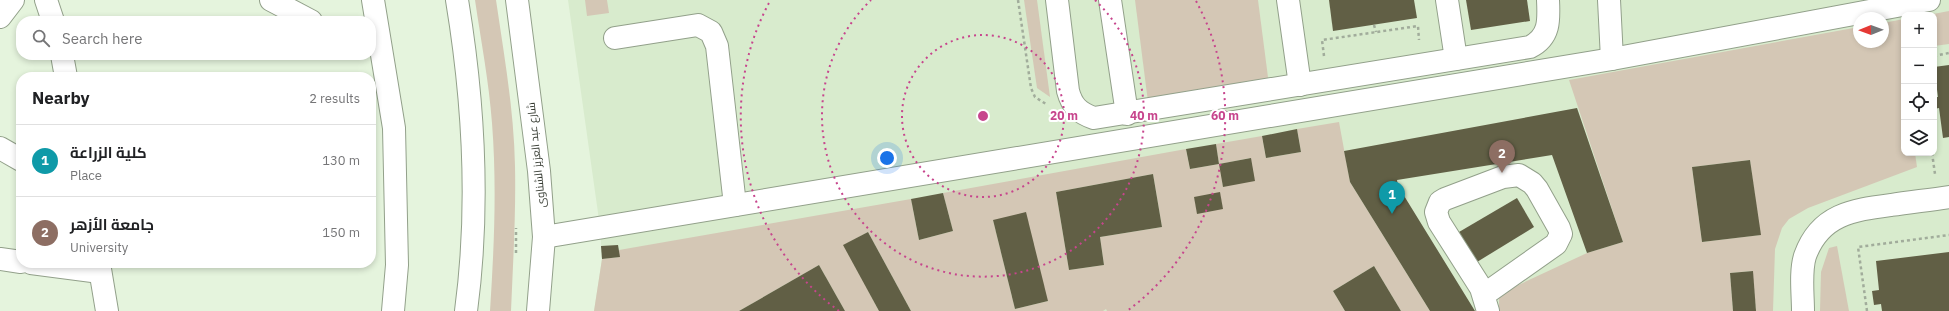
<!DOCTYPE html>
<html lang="en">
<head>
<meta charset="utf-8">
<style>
  :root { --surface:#fff; --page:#f2f2f2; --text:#202124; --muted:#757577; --line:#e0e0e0; --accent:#2563eb }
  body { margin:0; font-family:"IBM Plex Sans",Cairo,sans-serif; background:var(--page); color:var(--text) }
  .controls { position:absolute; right:12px; top:12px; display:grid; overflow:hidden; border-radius:8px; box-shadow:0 2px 6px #0003 }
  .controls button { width:36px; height:36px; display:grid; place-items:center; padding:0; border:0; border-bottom:1px solid var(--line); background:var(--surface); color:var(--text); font:20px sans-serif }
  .compass { position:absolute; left:1853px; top:12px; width:36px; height:36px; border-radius:50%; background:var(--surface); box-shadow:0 2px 6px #0003; rotate:269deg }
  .you { position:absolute; left:887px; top:158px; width:14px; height:14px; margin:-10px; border:3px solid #fff; border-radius:50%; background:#1a73e8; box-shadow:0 0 0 6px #1a73e833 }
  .badge { display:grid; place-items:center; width:26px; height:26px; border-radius:50%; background:var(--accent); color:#fff; font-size:13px; font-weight:700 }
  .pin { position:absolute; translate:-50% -33px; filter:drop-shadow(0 1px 2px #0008) }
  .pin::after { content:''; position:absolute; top:21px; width:14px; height:12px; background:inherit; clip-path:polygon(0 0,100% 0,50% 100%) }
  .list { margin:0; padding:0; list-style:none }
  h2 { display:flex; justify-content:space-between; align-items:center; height:52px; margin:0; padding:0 16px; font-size:17px }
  h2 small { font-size:13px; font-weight:400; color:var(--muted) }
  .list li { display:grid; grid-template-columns:26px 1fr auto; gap:12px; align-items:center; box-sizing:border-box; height:72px; padding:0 16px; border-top:1px solid var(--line) }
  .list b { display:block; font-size:15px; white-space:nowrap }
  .list p { margin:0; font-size:13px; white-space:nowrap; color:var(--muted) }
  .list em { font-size:13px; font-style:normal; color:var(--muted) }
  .icon { flex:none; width:22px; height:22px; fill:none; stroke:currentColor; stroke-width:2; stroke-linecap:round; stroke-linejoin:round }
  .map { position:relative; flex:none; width:1949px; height:311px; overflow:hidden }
  .search { position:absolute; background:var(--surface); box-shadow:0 2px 6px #0003; left:16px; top:16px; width:360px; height:44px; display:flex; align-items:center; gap:10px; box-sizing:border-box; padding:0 14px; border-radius:16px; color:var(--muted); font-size:15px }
  .panel { position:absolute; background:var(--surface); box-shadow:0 2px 6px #0003; left:16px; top:72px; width:360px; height:196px; border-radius:16px }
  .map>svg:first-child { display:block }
  .built { fill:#d8ebcd; fill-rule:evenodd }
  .green { fill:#d4c7b5; fill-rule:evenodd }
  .building { fill:#615f45 }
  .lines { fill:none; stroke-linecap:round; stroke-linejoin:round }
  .minor-casing { stroke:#92a08a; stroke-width:24 }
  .path { stroke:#a1ac9b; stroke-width:2.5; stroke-dasharray:3 3; stroke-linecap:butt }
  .minor { stroke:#fff; stroke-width:22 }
  .ring { fill:none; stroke:#c7458d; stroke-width:2; stroke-dasharray:2 4 }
  .labels { text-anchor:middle; stroke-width:4; stroke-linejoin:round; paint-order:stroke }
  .street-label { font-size:11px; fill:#383d34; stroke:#fff }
  .centre { fill:#c7458d; stroke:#fff; stroke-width:2 }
  .ring-label { font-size:12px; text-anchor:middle; font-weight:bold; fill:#c7458d; stroke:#fff; stroke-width:4; stroke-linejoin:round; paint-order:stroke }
</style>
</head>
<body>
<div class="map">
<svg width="1949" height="311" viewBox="0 0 1949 311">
  <rect width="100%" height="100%" fill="#e5f4dd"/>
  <path class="built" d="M 568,0 L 1949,0 L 1949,311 L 594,311 L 602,259 L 600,227 ZM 1904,15 L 1934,15 L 1934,153 L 1904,153 ZM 1859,18 L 1883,18 L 1883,42 L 1859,42 Z"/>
  <g class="green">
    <path d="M 475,0 L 496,0 C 504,55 514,110 515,166 C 516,214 513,263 511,311 L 490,311 C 494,249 497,186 492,123 C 489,82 481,41 475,0 Z"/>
    <polygon points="585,0 607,0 609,13 587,16"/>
    <polygon points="1024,0 1037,0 1050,97 1037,88"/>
    <polygon points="1135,0 1258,0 1269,85 1148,102"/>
    <polygon points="1949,11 1949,44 1934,46 1934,15 1928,15"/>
    <path d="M 1904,19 L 1904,153 L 1915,153 L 1917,167 L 1808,208 L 1789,219 L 1782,228 L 1775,249 L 1773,311 L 1756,311 L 1752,271 L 1730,273 L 1733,311 L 1499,311 L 1499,294 L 1587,253 L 1623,242 L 1569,80 L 1859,27 L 1859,42 L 1883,42 L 1883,23 ZM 1750,160 L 1760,235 L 1702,242 L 1692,167 Z"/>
    <path d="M 1339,122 L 1350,182 L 1430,311 L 1401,311 L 1374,266 L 1333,291 L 1345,311 L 1107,311 L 1106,309 L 1103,311 L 911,311 L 868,232 L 844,245 L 879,311 L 845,311 L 819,265 L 739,311 L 594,311 L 602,259 L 619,257 L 619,250 L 911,199 L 919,240 L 953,231 L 943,193 L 1186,149 L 1190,169 L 1219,164 L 1216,144 L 1262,136 L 1266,158 L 1301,152 L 1297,129 ZM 1250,158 L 1223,187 L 1220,164 ZM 1153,174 L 1162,227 L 1100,237 L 1104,265 L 1069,270 L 1056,192 ZM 993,220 L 1048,301 L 1015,309 Z"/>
    <polygon points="1837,246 1849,311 1820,311 1821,272 1829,248"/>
  </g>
  <g class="building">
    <polygon points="1329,0 1414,0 1417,18 1333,31"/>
    <polygon points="1466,0 1527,0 1530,21 1471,30"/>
    <polygon points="1949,65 1949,137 1943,138 1939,108 1934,109 1934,97 1938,97 1934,67"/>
    <polygon points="1577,108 1623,242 1587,253 1552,155 1397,180 1398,186 1475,311 1430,311 1350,182 1344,151"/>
    <polygon points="1297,129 1301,152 1266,158 1262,136"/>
    <polygon points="1216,144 1219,164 1190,169 1186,149"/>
    <polygon points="1251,158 1255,181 1223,187 1219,164"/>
    <polygon points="1750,160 1761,235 1702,242 1692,167"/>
    <polygon points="1153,174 1162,227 1100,237 1104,265 1069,270 1056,192"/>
    <polygon points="1220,192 1223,209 1197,214 1194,197"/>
    <polygon points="943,193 953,231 919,240 911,199"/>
    <polygon points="1517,198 1534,227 1477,262 1459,232"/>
    <polygon points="1026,212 1048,301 1015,309 993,220"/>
    <polygon points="868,232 911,311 879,311 843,245"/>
    <polygon points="618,245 620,257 602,259 601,246"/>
    <polygon points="1949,252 1949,311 1882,311 1881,304 1874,305 1872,291 1879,290 1876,261"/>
    <polygon points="819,265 845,311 739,311"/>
    <polygon points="1374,266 1401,311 1345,311 1333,291"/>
    <polygon points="1753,271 1756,311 1733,311 1730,273"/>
  </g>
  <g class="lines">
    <g class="minor-casing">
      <g id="minor">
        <polyline points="46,0 53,21"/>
        <polyline points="271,0 311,21"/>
        <polyline points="373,0 394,128 397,265 393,311"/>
        <path d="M 457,0 C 474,103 480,207 466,311"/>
        <polyline points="517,0 539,171 544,237 538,311"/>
        <path d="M 1057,0 L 1068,91 C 1072,106 1079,113 1094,118 L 1530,47 C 1550,37 1549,20 1548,0"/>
        <polyline points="1110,0 1127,114"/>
        <polyline points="1288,0 1300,85"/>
        <polyline points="1447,0 1456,59"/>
        <polyline points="1609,0 1612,59"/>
        <polyline points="0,17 13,0"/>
        <polyline points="615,38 698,25 711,32 717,46 735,205"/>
        <polyline points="62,55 66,77"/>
        <polyline points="0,148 21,160"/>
        <polyline points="544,237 1612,59 1929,0"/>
        <polyline points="0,259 21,262"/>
        <polyline points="31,263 100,272"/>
        <polyline points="99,263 107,311"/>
        <polyline points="1485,294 1556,244 1561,234 1559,228 1537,189 1532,183 1519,175 1503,177 1445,199 1440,202 1436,212 1439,222 1481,288 1488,311"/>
        <path d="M 1803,311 C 1803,294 1800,272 1805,256 C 1820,214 1853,210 1891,205 C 1910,202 1930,200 1949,197"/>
      </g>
    </g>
    <g class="path">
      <polyline points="1018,0 1031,88 1035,97 1046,104"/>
      <polyline points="1374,25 1376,32"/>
      <polyline points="1324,56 1322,40 1418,26 1419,40"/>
      <polyline points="1934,56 1949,53"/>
      <polyline points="1932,153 1935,174"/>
      <polyline points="516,253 516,228"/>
      <polyline points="1867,311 1858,247 1949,235"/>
    </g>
    <use href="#minor" class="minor"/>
  </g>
  <g class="ring">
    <circle cx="983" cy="116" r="81"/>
    <path d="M1095 0A161 161 0 1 1 871 0"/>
    <path d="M839 311A242 242 0 0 1 770 1M1196 1A242 242 0 0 1 1127 311"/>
  </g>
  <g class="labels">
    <g class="street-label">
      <text transform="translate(536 155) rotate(-96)" y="4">شارع عبد العزيز الشناوى</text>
    </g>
  </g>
  <circle cx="983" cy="116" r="6" class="centre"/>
  <g class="ring-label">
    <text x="1064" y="120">20 m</text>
    <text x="1144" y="120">40 m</text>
    <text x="1225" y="120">60 m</text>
  </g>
</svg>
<div class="controls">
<button>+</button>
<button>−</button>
<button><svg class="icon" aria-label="locate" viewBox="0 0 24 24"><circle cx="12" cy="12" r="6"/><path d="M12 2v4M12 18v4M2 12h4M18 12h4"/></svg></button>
<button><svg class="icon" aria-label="layers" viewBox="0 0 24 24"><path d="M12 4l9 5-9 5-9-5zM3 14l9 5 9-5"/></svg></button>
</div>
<svg class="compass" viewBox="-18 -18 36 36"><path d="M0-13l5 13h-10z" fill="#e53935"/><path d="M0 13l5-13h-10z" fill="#757577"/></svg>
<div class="you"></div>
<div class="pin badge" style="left:1392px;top:214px;background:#0f9aa8">1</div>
<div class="pin badge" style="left:1502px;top:173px;background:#8d6e63">2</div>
<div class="search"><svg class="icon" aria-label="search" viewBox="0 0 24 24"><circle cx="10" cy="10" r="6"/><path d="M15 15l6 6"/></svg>Search here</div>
<section class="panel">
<h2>Nearby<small>2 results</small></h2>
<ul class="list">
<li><span class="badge" style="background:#0f9aa8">1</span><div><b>كلية الزراعة</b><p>Place</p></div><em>130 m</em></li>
<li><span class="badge" style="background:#8d6e63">2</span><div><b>جامعة الأزهر</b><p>University</p></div><em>150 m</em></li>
</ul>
</section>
</div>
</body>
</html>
